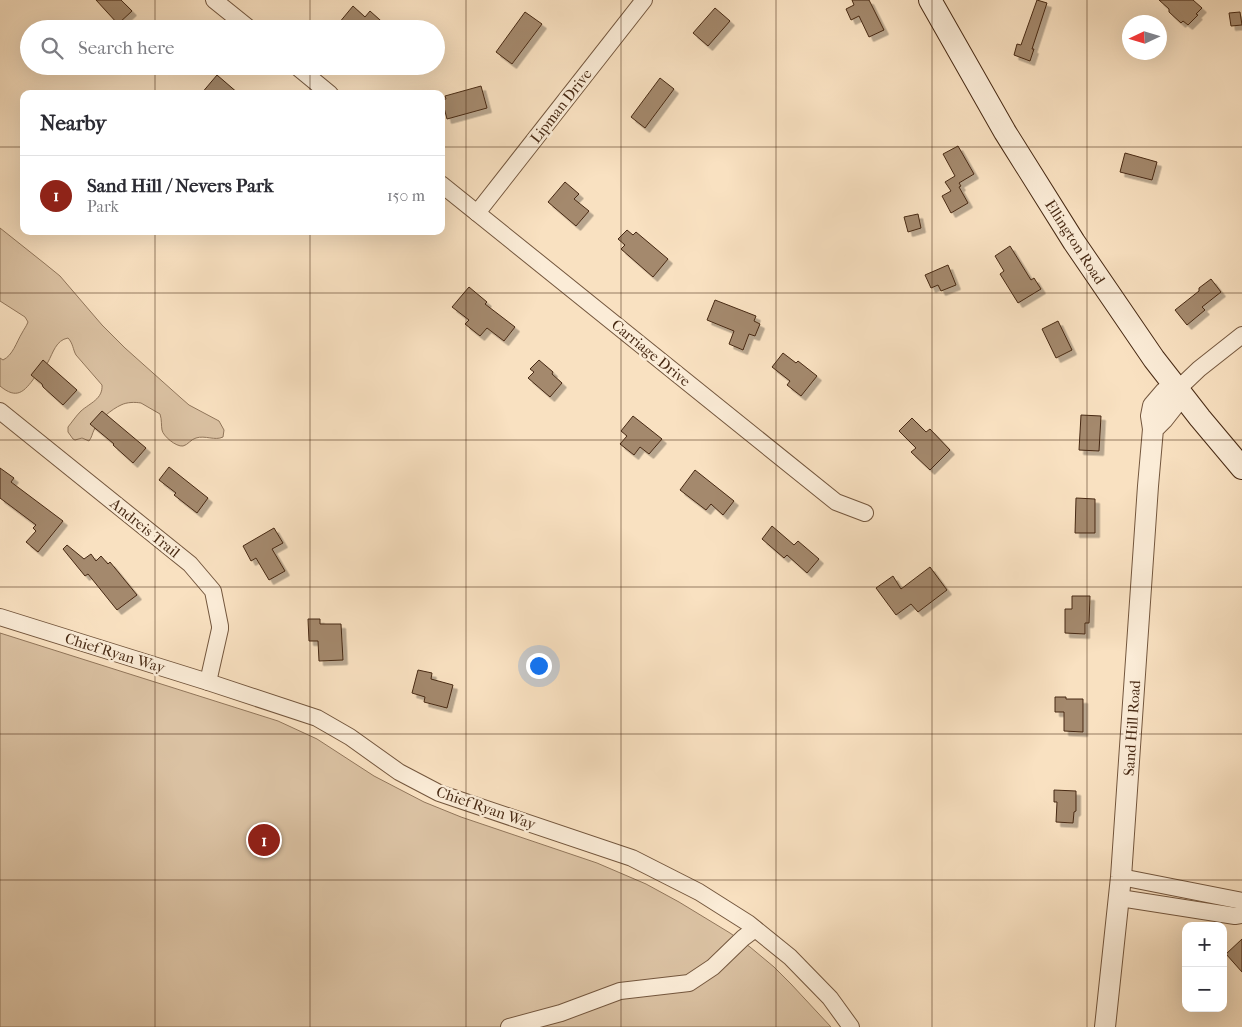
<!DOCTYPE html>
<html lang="en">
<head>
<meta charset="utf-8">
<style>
  :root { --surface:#fff; --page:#f7f7f7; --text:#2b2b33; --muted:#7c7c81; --line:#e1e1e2; --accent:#8f2418 }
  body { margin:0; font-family:"IM FELL French Canon",serif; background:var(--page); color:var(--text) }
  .controls { position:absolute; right:15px; bottom:15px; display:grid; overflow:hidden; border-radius:10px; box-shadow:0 5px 20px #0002 }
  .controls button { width:45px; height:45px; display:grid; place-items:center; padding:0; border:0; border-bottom:1px solid var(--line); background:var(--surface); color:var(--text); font:25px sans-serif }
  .compass { position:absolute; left:1122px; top:15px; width:45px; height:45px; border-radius:50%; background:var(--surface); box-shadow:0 5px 20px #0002; rotate:266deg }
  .you { position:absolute; left:538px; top:665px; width:18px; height:18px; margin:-12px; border:4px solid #fff; border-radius:50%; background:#1a73e8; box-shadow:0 0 0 8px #1a73e833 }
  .badge { display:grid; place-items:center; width:32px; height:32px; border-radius:50%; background:var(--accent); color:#fff; font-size:16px; font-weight:700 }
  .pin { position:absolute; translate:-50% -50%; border:2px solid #fff; box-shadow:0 1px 5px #0006 }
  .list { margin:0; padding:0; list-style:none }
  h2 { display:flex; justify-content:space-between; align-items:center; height:65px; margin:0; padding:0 20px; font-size:21px }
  h2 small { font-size:16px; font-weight:400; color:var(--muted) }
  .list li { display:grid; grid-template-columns:32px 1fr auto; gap:15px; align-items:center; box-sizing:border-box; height:80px; padding:0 20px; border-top:1px solid var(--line) }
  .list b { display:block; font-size:19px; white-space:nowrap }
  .list p { margin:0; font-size:16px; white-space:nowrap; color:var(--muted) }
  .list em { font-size:16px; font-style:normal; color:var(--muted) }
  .icon { flex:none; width:28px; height:28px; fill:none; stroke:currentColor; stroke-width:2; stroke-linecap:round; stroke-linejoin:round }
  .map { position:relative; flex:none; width:1242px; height:1027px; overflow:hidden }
  .search { position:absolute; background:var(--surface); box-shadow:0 5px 20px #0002; left:20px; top:20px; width:425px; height:55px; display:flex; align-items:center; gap:12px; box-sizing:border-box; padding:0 18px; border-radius:28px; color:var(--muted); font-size:19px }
  .panel { position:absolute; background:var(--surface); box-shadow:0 5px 20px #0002; left:20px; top:90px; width:425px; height:145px; border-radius:10px }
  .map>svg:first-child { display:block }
  .green { fill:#dbc2a3; stroke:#91765b }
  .building { fill:#a4896d; stroke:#472913; filter:url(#shadow) }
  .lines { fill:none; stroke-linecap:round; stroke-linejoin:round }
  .minor-casing { stroke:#74573e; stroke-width:18 }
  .tertiary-casing { stroke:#74573e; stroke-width:22 }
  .secondary-casing { stroke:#472913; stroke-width:24 }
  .minor { stroke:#fbecd7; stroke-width:16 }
  .tertiary { stroke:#fbecd7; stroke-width:20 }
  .secondary { stroke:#fbecd7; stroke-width:22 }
  .grid { fill:none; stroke:#472913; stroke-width:1; stroke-opacity:0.55 }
  .labels { text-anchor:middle; stroke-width:5; stroke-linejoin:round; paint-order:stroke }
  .street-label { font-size:15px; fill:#472913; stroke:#fbecd7 }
</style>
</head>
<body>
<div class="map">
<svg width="1242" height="1027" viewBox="0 0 1242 1027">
  <defs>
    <filter id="shadow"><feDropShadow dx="4.5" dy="4.5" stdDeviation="0" flood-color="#0004"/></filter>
  </defs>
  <rect width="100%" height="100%" fill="#f9e1c1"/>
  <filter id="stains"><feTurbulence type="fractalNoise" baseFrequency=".004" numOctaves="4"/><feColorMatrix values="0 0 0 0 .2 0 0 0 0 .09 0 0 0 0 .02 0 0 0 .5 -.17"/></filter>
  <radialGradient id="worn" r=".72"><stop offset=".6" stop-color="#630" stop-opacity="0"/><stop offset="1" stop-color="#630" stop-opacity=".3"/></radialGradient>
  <g class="green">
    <path d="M 0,228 L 44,263 L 60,276 L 102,325 L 125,348 L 181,398 L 189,405 L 219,421 L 224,430 L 223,437 C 215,441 205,435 196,438 C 191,439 188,445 183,446 C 176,447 163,436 162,430 C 161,425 162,420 160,414 L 141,403 C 135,402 127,402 121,405 C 112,409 97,421 94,430 C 92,434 92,437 89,441 L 82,438 L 75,440 L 73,439 L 68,432 L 68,427 C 72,422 76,416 81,411 C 90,403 103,399 102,385 L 76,355 C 73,350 73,343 68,338 C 56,340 53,353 48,362 C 45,368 39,372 35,377 C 24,392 17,400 0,386 L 0,358 L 3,360 C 13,355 16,343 22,333 C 24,329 26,327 28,322 L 25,317 L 0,301 Z"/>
    <polygon points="0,633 278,721 317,739 374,776 424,802 461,817 597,863 646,884 679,902 730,933 750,947 774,967 791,984 831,1027 0,1027"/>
  </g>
  <g class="building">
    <polygon points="96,0 121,0 132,11 118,24"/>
    <polygon points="852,0 869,0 884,30 869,37 859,16 851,20 846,9 854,5"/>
    <polygon points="1037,0 1047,3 1032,49 1034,49 1030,61 1014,55 1017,44 1021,45"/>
    <polygon points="1159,0 1193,0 1202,8 1196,14 1198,15 1188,25 1183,21 1181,23 1169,12 1169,9"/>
    <polygon points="353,6 365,17 370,11 390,29 334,29"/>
    <polygon points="715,8 730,21 708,46 693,33"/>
    <polygon points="525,12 542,24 512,64 496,52"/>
    <polygon points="1240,12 1242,25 1231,26 1229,13"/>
    <polygon points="217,75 239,94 201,94"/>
    <polygon points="660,78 674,89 645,128 631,117"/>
    <polygon points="481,86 487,108 447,119 442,100 446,99 445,96"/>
    <polygon points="958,146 974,174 959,183 961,186 959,187 968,203 951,213 942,196 951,191 945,182 955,176 943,154"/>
    <polygon points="1125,153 1157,162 1152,180 1120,172"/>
    <polygon points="565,182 579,194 574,199 589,211 576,226 548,202"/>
    <polygon points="918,214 921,228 908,232 904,217"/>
    <polygon points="627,230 633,235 636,232 668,259 653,277 621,249 625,245 618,239"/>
    <polygon points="1010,246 1031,280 1034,278 1041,289 1018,303 1000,274 1004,271 995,256"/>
    <polygon points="948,265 956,285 941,291 938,285 931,288 925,275"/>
    <polygon points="1211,279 1221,292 1202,307 1205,310 1187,325 1175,310 1199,291 1199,288"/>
    <polygon points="469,287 487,302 485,304 515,327 504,341 487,328 480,336 465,324 469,320 452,307"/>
    <polygon points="715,300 756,316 754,321 760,324 755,336 749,334 743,350 729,344 734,331 707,320"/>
    <polygon points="1058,321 1072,350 1056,358 1042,329"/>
    <polygon points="783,353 796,363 798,361 817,376 801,396 787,385 790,381 772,367"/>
    <polygon points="43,360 77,390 63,405 43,387 42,384 31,375"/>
    <polygon points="539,360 553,372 552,374 562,383 550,397 528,378 534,372 530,369"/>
    <polygon points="102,411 146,448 133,463 113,445 114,444 90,424"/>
    <polygon points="1081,415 1101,416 1099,451 1079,450"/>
    <polygon points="633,416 662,439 649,454 640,447 634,455 620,444 627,436 621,431"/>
    <polygon points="912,418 926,432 930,429 950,450 930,470 911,452 916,448 899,431"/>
    <polygon points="169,467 208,498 197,513 174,495 176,493 159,480"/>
    <polygon points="0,468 14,478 11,482 63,521 38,552 26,542 36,531 33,528 36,525 0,498"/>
    <polygon points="695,470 734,501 723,515 711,504 706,510 680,490"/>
    <polygon points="1076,498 1095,499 1095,533 1075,533"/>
    <polygon points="772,526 794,545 798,541 819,559 807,573 787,555 784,558 762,539"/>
    <polygon points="274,528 283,543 272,549 285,571 269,580 256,558 251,561 243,546"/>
    <polygon points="67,545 84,559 91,554 96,561 101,556 108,564 110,562 137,595 117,610 88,574 85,576 63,549"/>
    <polygon points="930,567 947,590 918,612 911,604 896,615 876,588 893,576 901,589"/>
    <polygon points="1072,596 1090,596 1089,623 1085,623 1085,634 1065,633 1065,609 1072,609"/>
    <polygon points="308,619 320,619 320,624 341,624 343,660 319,661 318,641 309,641"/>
    <polygon points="418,670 432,673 431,679 453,685 447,708 424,702 425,697 412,693"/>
    <polygon points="1055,697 1066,697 1066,699 1083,699 1083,732 1064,731 1064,712 1055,712"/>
    <polygon points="1054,790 1076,791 1076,811 1074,812 1073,823 1056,822 1057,802 1054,802"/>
    <polygon points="1242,939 1242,972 1226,954"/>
  </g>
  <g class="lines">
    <g class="minor-casing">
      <g id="minor">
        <polyline points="214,0 250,29"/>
        <polyline points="296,66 330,94"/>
        <polyline points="441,184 836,502 865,513"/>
        <polyline points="477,213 644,0"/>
        <polyline points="1178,389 1199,369 1242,335"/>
        <polyline points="0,411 190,564 213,591 220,626 220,629 208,682"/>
        <polyline points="0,617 208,682 317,718 350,737 399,772 439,793 632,858 699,892 748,923 790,957 830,998 851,1027"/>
        <polyline points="1121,877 1242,901"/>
        <polyline points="1120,898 1235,916 1242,915"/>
        <polyline points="509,1027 561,1013 620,991 689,983 713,967 743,938 755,929"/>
      </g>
    </g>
    <g class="tertiary-casing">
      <polyline id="tertiary" points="1105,1027 1121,877 1148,486 1153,429 1151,416 1153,406 1165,392 1178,389 1174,405 1163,419 1153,429"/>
    </g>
    <g class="secondary-casing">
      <polyline id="secondary" points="930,0 1005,132 1074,242 1154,359 1200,418 1242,468"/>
    </g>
    <use href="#minor" class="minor"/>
    <use href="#tertiary" class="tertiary"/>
    <use href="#secondary" class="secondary"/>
  </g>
  <path class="grid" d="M 155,0 L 155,29M 310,0 L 310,29M 466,0 L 466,1027M 621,0 L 621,1027M 776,0 L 776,1027M 932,0 L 932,1027M 1087,0 L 1087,1027M 155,66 L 155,94M 310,66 L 310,94M 0,147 L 24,147M 441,147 L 1242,147M 155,231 L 155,1027M 310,231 L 310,1027M 0,293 L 1242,293M 0,440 L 1242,440M 0,587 L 1242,587M 0,734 L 1242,734M 0,880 L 1242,880"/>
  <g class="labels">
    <g class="street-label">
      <text transform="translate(561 106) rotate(-52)" y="5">Lipman Drive</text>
      <text transform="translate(1075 242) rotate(57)" y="5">Ellington Road</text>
      <text transform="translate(651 353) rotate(39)" y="5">Carriage Drive</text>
      <text transform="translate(145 528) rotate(39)" y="5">Andreis Trail</text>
      <text transform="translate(115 653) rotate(17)" y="5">Chief Ryan Way</text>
      <text transform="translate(1132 728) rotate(-86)" y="5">Sand Hill Road</text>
      <text transform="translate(486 808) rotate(19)" y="5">Chief Ryan Way</text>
    </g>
  </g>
  <rect width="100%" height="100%" filter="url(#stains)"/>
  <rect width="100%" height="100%" fill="url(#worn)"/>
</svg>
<div class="controls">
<button>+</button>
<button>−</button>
</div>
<svg class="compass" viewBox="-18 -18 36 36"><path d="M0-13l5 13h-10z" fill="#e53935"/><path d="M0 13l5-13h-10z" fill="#7c7c81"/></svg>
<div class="you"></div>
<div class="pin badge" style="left:264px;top:840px">1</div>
<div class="search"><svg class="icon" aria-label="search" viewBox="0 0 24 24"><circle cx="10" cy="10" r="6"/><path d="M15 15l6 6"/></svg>Search here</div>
<section class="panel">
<h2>Nearby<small></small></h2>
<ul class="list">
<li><span class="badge">1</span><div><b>Sand Hill / Nevers Park</b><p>Park</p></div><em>150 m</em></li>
</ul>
</section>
</div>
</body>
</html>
